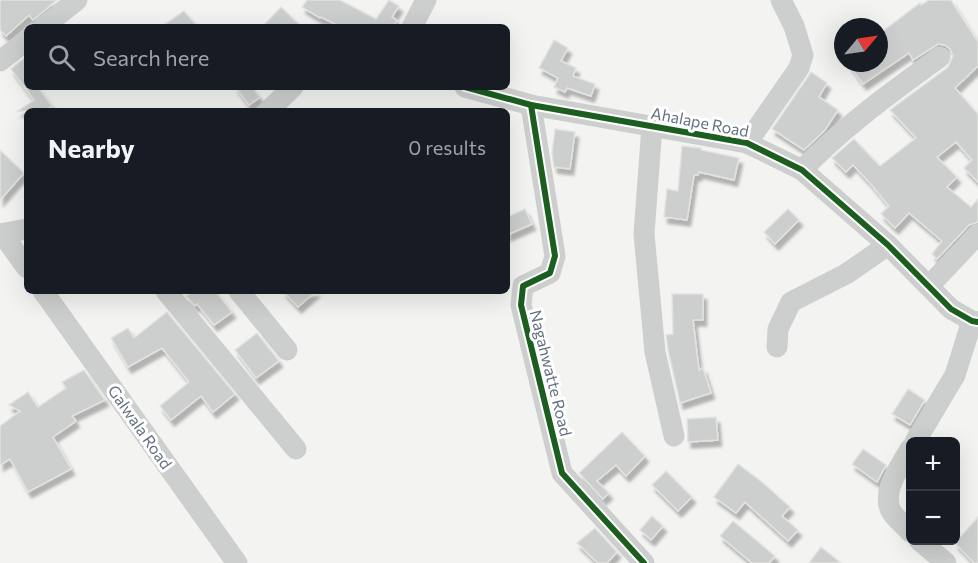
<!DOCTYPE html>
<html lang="en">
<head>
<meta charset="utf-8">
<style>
  :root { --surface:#171b24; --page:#242831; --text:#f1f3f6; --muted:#9ea1a6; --line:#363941 }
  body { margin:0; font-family:Commissioner,sans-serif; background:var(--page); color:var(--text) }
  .controls { position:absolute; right:18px; bottom:18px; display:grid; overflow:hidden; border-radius:9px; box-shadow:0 6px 24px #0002 }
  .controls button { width:54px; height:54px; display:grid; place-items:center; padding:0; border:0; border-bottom:2px solid var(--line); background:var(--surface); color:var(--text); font:30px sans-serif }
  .compass { position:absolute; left:834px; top:18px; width:54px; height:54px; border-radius:50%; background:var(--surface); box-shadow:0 6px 24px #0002; rotate:61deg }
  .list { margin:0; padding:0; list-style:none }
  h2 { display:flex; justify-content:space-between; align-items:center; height:78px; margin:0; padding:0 24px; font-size:26px }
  h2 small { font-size:20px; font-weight:400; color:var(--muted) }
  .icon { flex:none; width:33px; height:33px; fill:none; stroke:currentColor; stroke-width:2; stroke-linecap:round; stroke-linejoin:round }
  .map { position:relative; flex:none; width:978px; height:563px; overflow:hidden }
  .search { position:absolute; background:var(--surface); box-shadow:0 6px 24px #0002; left:24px; top:24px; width:486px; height:66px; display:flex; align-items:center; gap:15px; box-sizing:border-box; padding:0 21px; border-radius:9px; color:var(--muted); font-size:22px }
  .panel { position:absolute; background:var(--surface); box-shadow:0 6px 24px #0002; left:24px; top:108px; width:486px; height:186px; border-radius:9px }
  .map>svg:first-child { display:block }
  .building { fill:#cdcece; stroke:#e2e2e1; stroke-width:1.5; filter:url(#shadow) }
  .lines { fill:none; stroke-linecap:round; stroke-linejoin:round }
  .minor { stroke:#cdcece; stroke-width:21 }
  .cycleway-casing { stroke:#fff; stroke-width:10 }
  .cycleway { stroke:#1b5e20; stroke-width:6 }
  .labels { text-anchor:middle; stroke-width:6; stroke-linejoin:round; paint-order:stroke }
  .street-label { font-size:16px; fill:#637081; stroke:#fff }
</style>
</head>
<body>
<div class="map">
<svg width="978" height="563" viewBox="0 0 978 563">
  <defs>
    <filter id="shadow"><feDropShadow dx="3.5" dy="6" stdDeviation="1.5" flood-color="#0004"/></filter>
  </defs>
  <rect width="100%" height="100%" fill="#f3f3f1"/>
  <g class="building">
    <polygon points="0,0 57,0 33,20 29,15 6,36 0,30"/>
    <polygon points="307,0 340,0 376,19 389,0 399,6 392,17 397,20 393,27 341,27 321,17 320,18 302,7"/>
    <polygon points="929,0 951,0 978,42 978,66 955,88 978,114 978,182 964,168 972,160 956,142 937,157 957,177 947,187 971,207 978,199 978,222 969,225 937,259 932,254 942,241 909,213 895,228 881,214 889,206 870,183 853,165 846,172 832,158 854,139 880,166 916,138 890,110 948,67 953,56 950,49 945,45 938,44 913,60 909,53 863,84 848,63 879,63 879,34 920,3 921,5"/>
    <polygon points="281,7 302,27 262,27"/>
    <polygon points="184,11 198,27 161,27"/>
    <polygon points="554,40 568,48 561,61 576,68 573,76 595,84 591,96 567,88 565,92 554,87 558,78 539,68"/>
    <polygon points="27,56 27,87 38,87 52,106 45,111 18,111 34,100 11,69"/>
    <polygon points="811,72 827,83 819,97 838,110 825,130 804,150 772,129"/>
    <polygon points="235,87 252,87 260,97 249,105"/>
    <polygon points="555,129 575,132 570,169 554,167 552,153"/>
    <polygon points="682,146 701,148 701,150 739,158 734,180 699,172 698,175 694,175 687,220 664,217 667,189 678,191"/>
    <polygon points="0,150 24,173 0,200"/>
    <polygon points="525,209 532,224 507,235 507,217"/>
    <polygon points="788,209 799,220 775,244 764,232"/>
    <polygon points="187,291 215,291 232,312 214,325 197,304 195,306 186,296 189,294"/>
    <polygon points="283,291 316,291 298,307"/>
    <polygon points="672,294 703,294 703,320 693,320 699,370 703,368 711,393 680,403 668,350 666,335 673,334"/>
    <polygon points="167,312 235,394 213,412 201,396 171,420 160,406 189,382 162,348 128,367 111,338 128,328 134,338"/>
    <polygon points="257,333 279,361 256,378 235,350"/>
    <polygon points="84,370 105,400 72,416 76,421 53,437 71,469 28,492 10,459 0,465 0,426 20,411 9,405 28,392 38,407 66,388 62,382"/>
    <polygon points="908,389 925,400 910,425 892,414"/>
    <polygon points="716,417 718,440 688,442 687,419"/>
    <polygon points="622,432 645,456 626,476 616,465 597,481 609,493 603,499 579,473"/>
    <polygon points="863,449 886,465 877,482 852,464"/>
    <polygon points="738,464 762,482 790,507 782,516 798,530 788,541 745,502 736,513 714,497"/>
    <polygon points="666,471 692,497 678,511 652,485"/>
    <polygon points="652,516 663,526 651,540 640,530"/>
    <polygon points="978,517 978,563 974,563 955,543"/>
    <polygon points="733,521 775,556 769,563 752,563 720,536"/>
    <polygon points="595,528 617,552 607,563 598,563 577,543"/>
    <polygon points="821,547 841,563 809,563"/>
  </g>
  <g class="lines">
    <g class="minor">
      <polyline points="43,27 77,0"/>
      <polyline points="412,27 426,0"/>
      <polyline points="0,61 27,40"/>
      <polyline points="465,87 531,105 747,143 802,170 888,245 951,309 972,321 978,322"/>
      <polyline points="531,105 555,256 550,273 523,286 521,305 562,473 644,563"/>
      <polyline points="268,111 293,87"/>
      <polyline points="652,126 644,234 655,352 674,436"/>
      <polyline points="747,143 799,68 803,55 794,26 781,0"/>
      <path d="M 802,170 C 844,126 892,92 940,57"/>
      <polyline points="0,234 27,229"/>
      <polyline points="3,235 27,268"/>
      <polyline points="930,285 978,234"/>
      <polyline points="43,291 237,563"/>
      <polyline points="166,291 296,449"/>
      <polyline points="239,291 287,350"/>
      <polyline points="777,347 778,329 791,302 846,274 888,245"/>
      <polyline points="915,442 955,375 972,321"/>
      <path d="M 910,449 C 901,466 881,490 891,511 C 895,518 905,526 910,532"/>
      <polyline points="919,540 946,563"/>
    </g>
    <g class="cycleway-casing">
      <g id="cycleway">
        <polyline points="465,87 531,105 747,143 802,170 888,245 951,309 972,321 978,322"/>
        <polyline points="531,105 555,256 550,273 523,286 521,305 562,473 644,563"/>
      </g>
    </g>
    <use href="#cycleway" class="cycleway"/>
  </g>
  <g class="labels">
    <g class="street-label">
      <text transform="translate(700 122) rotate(11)" y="6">Ahalape Road</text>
      <text transform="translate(551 373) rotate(76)" y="6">Nagahwatte Road</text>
      <text transform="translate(140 427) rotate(55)" y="6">Galwala Road</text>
    </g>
  </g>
</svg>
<div class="controls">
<button>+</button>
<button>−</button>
</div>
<svg class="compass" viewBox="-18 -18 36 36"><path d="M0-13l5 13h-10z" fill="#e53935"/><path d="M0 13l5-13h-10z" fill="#9ea1a6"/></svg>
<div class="search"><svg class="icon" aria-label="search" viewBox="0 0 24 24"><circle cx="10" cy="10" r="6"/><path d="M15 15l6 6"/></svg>Search here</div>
<section class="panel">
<h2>Nearby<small>0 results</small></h2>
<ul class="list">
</ul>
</section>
</div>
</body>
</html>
